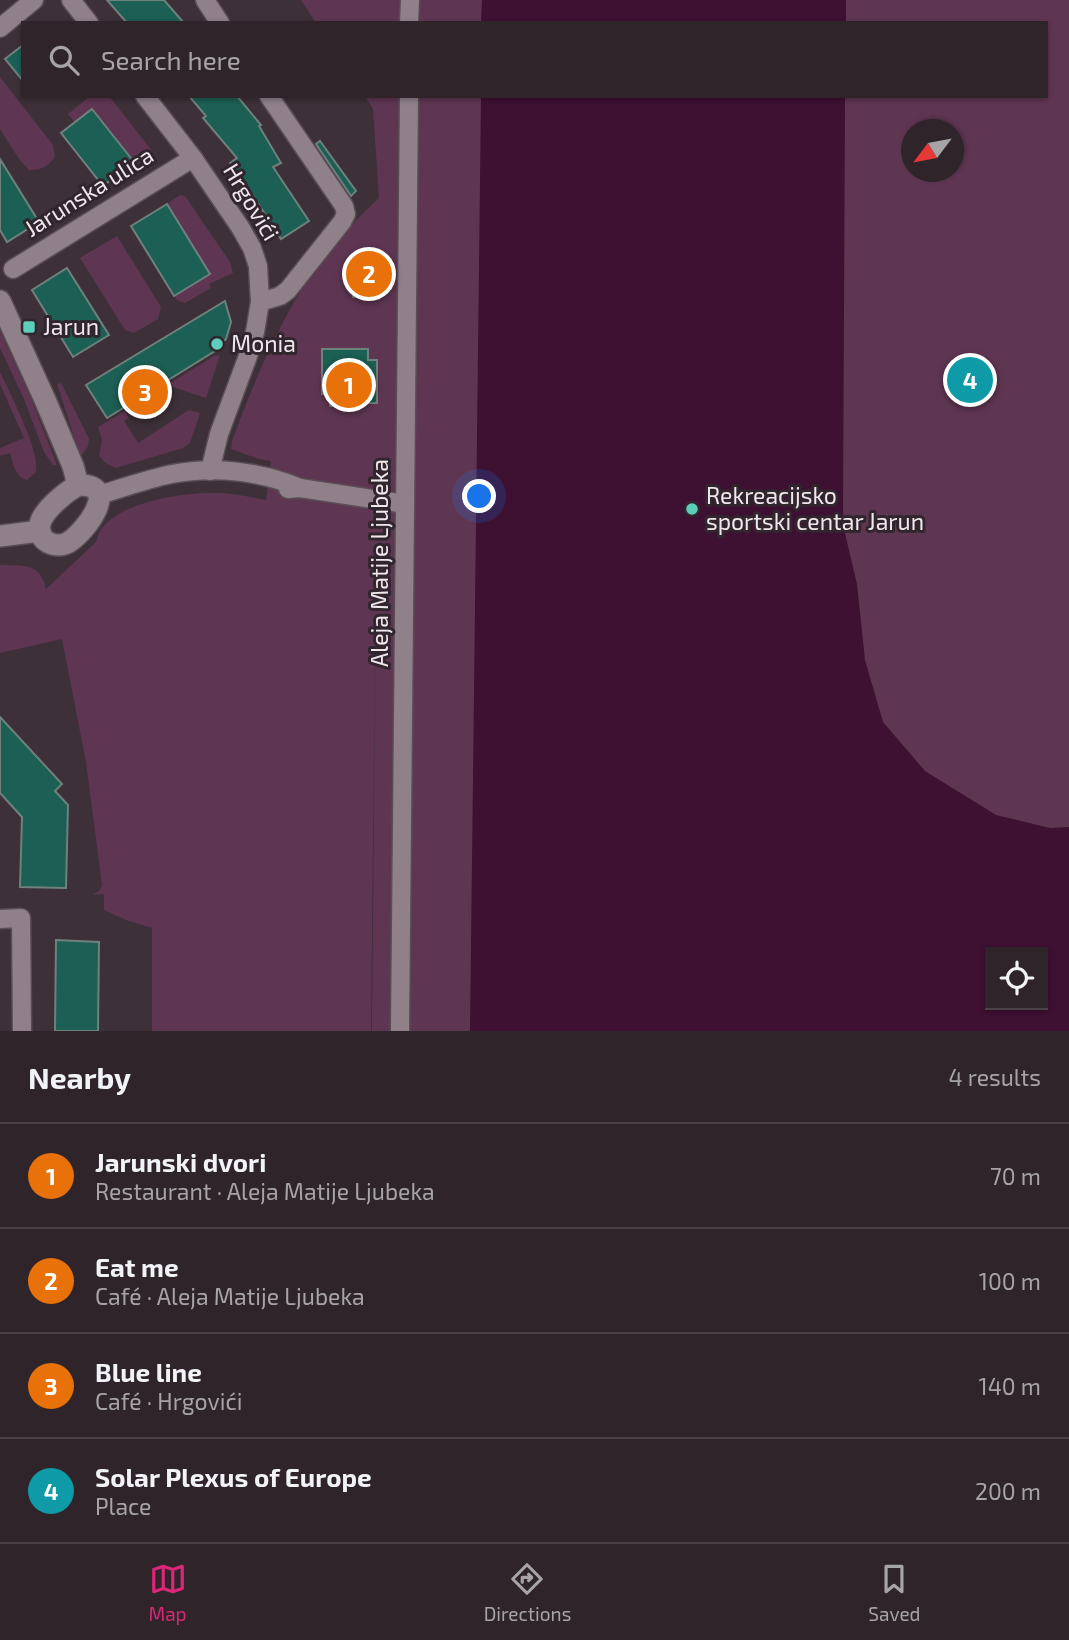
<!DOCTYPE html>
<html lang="en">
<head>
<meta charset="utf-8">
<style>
  :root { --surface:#2e242a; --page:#362c32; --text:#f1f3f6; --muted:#a7a4a8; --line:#494147; --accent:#db2777 }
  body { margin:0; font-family:"Exo 2",sans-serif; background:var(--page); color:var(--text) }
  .controls { position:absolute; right:21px; bottom:21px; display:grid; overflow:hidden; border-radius:0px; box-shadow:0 2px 5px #0004 }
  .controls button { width:63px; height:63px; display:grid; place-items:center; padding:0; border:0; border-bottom:2px solid var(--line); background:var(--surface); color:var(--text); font:35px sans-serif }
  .compass { position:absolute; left:901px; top:119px; width:63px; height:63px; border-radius:50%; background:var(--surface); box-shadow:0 2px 5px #0004; rotate:238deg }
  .you { position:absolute; left:480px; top:497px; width:24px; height:24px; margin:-18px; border:5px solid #fff; border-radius:50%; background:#1a73e8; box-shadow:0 0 0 10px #1a73e833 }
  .badge { display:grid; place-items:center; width:46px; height:46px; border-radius:50%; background:var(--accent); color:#fff; font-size:23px; font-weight:700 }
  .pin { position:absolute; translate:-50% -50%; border:4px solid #fff; box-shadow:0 2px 7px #0006 }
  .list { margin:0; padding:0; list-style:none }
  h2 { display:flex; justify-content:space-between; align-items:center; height:91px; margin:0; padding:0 28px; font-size:30px }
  h2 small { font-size:23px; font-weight:400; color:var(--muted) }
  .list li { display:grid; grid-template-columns:46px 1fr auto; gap:21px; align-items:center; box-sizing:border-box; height:105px; padding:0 28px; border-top:2px solid var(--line) }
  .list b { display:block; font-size:26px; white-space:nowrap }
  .list p { margin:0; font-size:23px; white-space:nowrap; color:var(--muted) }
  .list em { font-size:23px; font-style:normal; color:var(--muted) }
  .icon { flex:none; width:38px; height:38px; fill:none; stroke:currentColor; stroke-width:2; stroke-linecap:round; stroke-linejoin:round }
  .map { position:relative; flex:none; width:1069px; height:1031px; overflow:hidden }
  .search { position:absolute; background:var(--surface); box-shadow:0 2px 5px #0004; left:21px; right:21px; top:21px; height:77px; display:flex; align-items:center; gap:18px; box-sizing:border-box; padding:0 24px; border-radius:0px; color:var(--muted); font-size:26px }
  .sheet { height:511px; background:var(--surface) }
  nav { display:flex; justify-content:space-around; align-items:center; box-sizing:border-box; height:98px; border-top:2px solid var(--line); background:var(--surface); font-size:19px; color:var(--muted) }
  nav a { display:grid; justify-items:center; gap:4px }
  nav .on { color:var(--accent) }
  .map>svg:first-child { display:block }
  .green { fill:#5f3652; fill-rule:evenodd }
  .water { fill:#3e1032; fill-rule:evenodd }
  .building { fill:#1c5f54; stroke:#6f817d; stroke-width:2 }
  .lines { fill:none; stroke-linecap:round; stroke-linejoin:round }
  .minor-casing { stroke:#584e54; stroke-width:21 }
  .tertiary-casing { stroke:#584e54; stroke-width:24 }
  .minor { stroke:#8f808a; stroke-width:18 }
  .tertiary { stroke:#8f808a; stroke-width:21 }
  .poi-dot { fill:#5cceba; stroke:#32262e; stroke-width:2.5 }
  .labels { text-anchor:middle; stroke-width:6; stroke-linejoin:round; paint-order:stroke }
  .street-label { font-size:23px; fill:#f0e7ec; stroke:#32262e }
  .poi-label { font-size:23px; fill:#f0e7ec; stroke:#32262e; text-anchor:start }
</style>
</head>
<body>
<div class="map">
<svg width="1069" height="1031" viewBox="0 0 1069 1031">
  <rect width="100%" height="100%" fill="#3d3038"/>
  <g class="green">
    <path d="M 301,0 L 1069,0 L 1069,1031 L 372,1031 L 376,572 L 371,1031 L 152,1031 L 152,928 L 126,920 L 104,910 L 104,894 L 92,895 L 100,890 L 102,885 L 86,762 L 62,639 L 0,653 L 0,565 C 23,566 40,562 46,589 L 96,542 C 98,536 99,531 103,527 C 124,501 185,492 217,493 C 233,493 250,497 266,500 L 271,461 L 259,459 L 231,449 L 232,441 C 252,387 274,333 305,284 C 325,252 352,223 379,198 L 373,109 L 365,96 L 1046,96 L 1046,23 L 316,23 ZM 912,130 L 954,130 L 954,172 L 912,172 ZM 990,952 L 1043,952 L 1043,1005 L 990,1005 Z"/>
    <path d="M 0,77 L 53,145 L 55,157 C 47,167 42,170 29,170 L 19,159 L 0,129 Z"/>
    <polygon points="90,96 109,96 153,152 136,165 92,110 75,123 68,114"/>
    <polygon points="180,195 185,196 230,262 233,273 209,284 211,288 185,303 177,300 174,296 209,274 167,204"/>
    <polygon points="117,236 161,307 158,319 134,333 125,330 80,258"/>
    <polygon points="0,331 30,396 57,465 53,465 44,452 24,399 0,348"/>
    <polygon points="220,355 206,398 170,386 172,382 214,356"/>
    <path d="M 0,372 C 10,394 40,450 36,472 L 27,480 C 15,477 13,463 10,453 L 0,456 L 0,448 L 24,438 L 0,384 Z"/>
    <polygon points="61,383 89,439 88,446 82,455 79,452 57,384"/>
    <polygon points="189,410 200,413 190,443 183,448 116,468 107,464 99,456 102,440 98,427 125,411 129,418 124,421 138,443"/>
  </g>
  <g class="water">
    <polygon points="482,0 846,0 846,23 481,23"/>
    <path d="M 481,96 L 845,96 L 843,525 L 857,584 L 865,660 L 883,722 L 925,771 L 996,815 L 1050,828 L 1069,827 L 1069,1031 L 470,1031 ZM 990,952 L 1043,952 L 1043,1005 L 990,1005 Z"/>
  </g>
  <g class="building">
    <polygon points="107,0 164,0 184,23 127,23"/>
    <polygon points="23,45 23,81 5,59"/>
    <polygon points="189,96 237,96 261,125 259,126 281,163 273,167 309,221 281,239 245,183 243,185 230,163 237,158 203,118 206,116"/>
    <polygon points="92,109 134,162 103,186 61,133"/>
    <polygon points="320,141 356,191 351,196 316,144"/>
    <polygon points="0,159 39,222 7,242 0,230"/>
    <polygon points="167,204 210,274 174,296 131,226"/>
    <polygon points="67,268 109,335 73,357 32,290"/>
    <polygon points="352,281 378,281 379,297 353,297"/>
    <polygon points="225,301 231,322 226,339 215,351 107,418 86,385"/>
    <polygon points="322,349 368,349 368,360 377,360 377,403 357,403 357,406 330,406 330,394 322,394"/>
    <polygon points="0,717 62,784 55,791 68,805 66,888 20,887 22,817 0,793"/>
    <polygon points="56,940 99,942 98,1031 55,1031"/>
  </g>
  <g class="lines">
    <g class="minor-casing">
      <g id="minor">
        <polyline points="71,0 89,23"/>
        <polyline points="205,0 220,23"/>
        <polyline points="409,23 410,0"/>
        <polyline points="0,28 34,0"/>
        <polyline points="145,96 193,158 240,227 252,248 258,266 260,302 255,332 248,356 219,434 210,471"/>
        <polyline points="13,269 193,158"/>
        <polyline points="260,302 280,296 288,290 342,222 346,214 344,206 269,96"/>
        <polyline points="288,489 300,488 405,504"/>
        <path d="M 99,495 C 123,488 147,479 172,474 C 214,466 260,471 300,488"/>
        <polyline points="0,919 21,918 22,1031"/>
        <polyline points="400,1031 409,96"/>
      </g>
    </g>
    <g class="tertiary-casing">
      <g id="tertiary">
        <polyline points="0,301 46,402 73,466 78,485"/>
        <path d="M 78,485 C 122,484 86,531 69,542 C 56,550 36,541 40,524 C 43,510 66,492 78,485 Z"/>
        <polyline points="0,536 40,531"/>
      </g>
    </g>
    <use href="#minor" class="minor"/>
    <use href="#tertiary" class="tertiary"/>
  </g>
  <g class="poi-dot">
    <rect x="22" y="320" width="14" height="14" rx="3.5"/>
    <circle cx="217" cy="344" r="7"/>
    <circle cx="692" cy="509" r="7"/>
  </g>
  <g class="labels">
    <g class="street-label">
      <text transform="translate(89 192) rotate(-32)" y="8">Jarunska ulica</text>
      <text transform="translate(251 202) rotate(59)" y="8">Hrgovići</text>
      <text transform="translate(380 563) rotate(-90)" y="8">Aleja Matije Ljubeka</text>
    </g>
    <g class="poi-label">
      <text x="43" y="335">Jarun</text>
      <text x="231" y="352">Monia</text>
      <text x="706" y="504">Rekreacijsko<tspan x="706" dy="26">sportski centar Jarun</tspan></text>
    </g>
  </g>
</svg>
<div class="controls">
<button><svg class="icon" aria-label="locate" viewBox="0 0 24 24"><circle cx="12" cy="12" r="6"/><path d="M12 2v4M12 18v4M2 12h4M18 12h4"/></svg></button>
</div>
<svg class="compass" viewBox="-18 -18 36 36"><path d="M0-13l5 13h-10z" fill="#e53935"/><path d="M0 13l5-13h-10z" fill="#a7a4a8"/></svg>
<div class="you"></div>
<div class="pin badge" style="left:349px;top:385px;background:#e8710a">1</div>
<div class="pin badge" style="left:369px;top:274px;background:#e8710a">2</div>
<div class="pin badge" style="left:145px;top:392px;background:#e8710a">3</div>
<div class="pin badge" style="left:970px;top:380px;background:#0f9aa8">4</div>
<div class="search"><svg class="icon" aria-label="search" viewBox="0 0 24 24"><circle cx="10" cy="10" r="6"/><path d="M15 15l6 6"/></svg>Search here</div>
</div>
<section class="sheet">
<h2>Nearby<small>4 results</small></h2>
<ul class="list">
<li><span class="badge" style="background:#e8710a">1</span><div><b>Jarunski dvori</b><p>Restaurant · Aleja Matije Ljubeka</p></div><em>70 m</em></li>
<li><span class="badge" style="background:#e8710a">2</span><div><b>Eat me</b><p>Café · Aleja Matije Ljubeka</p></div><em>100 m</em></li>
<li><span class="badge" style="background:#e8710a">3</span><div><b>Blue line</b><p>Café · Hrgovići</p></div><em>140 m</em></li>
<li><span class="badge" style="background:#0f9aa8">4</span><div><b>Solar Plexus of Europe</b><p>Place</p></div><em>200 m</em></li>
</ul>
</section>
<nav>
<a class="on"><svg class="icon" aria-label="map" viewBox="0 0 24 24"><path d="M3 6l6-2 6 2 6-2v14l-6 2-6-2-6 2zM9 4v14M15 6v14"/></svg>Map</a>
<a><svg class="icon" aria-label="directions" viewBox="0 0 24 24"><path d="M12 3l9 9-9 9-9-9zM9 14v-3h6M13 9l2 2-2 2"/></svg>Directions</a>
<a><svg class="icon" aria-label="saved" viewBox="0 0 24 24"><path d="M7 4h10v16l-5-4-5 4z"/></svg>Saved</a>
</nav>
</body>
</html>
